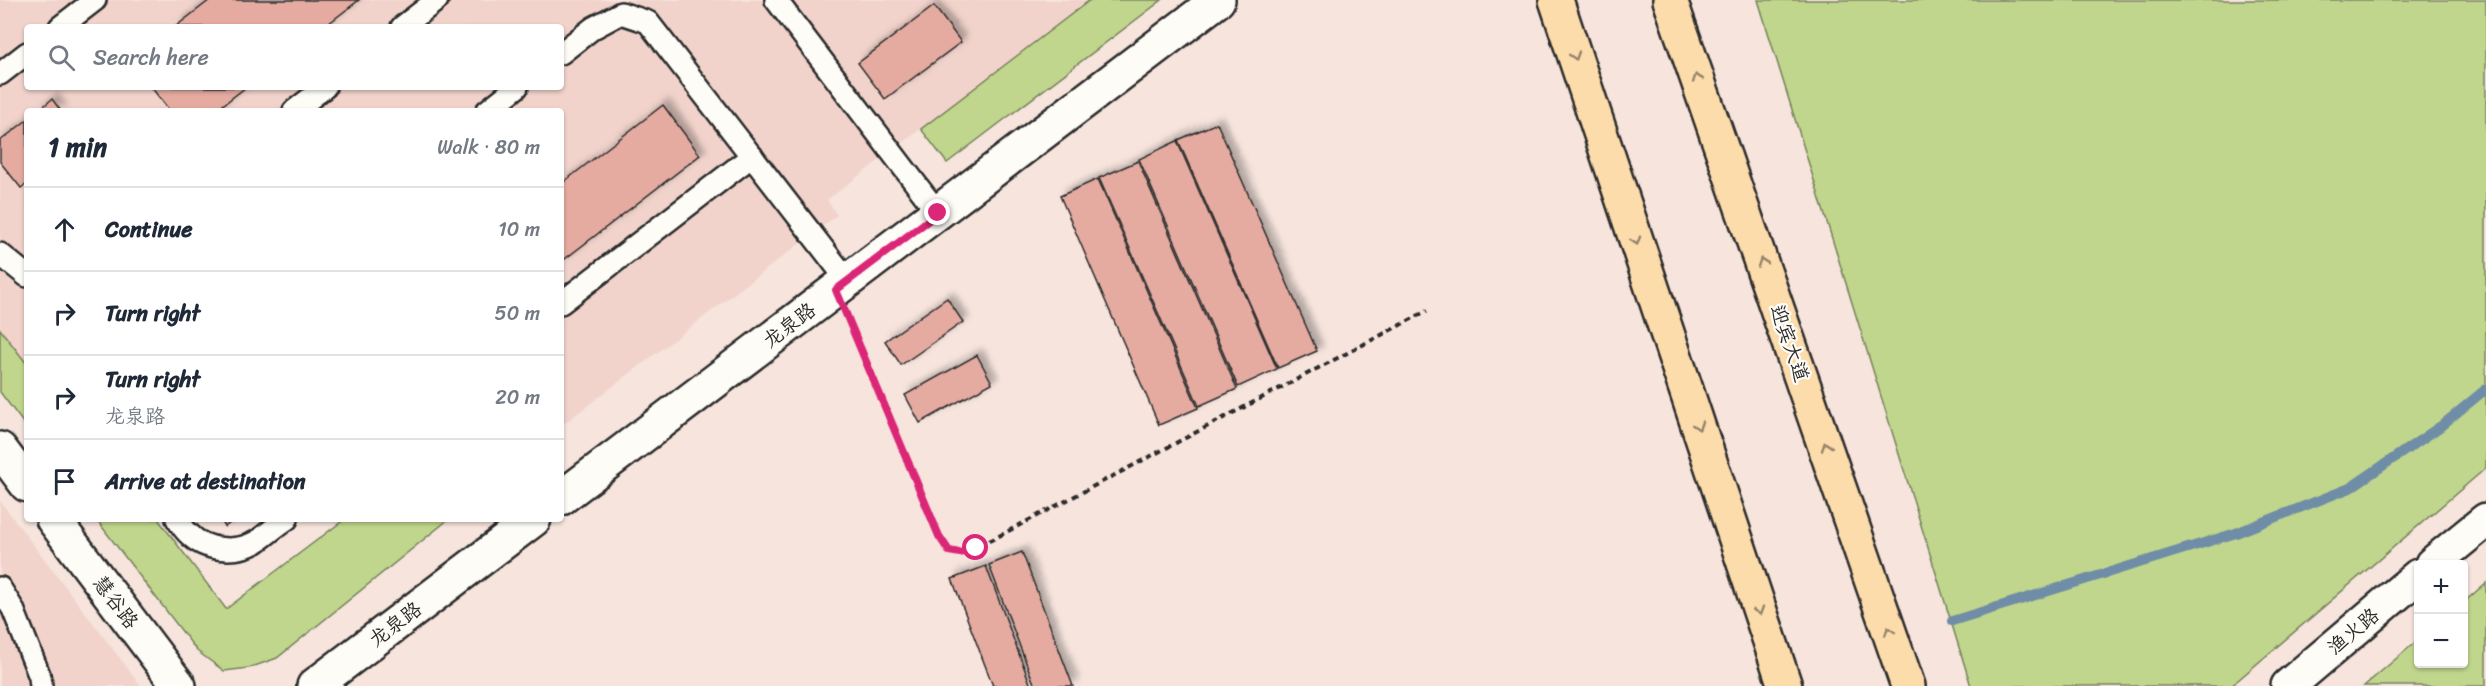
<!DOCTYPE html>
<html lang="en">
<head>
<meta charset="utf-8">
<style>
  :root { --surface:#fff; --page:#f6f6f7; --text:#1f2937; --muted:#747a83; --line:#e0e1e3 }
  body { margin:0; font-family:Sriracha,"LXGW WenKai TC",sans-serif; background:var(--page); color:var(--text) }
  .controls { position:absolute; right:18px; bottom:18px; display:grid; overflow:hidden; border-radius:6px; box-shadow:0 2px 4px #0004 }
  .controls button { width:54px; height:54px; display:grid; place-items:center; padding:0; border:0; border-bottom:2px solid var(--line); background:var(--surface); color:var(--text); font:30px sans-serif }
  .stop { position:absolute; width:18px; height:18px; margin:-14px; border:4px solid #db2777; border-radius:50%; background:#fff }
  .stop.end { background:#db2777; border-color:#fff; box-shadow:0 2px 6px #0008 }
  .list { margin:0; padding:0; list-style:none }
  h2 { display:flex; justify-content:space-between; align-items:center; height:78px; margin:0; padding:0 24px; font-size:26px }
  h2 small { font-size:20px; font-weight:400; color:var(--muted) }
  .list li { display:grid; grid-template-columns:39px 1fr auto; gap:18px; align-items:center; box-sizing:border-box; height:84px; padding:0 24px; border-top:2px solid var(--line) }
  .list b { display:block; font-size:22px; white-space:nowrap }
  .list p { margin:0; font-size:20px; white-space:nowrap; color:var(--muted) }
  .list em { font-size:20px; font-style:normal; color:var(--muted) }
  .icon { flex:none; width:33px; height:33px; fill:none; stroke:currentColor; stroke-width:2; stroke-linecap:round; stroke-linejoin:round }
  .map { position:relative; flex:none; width:2486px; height:686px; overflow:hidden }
  .search { position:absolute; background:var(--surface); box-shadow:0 2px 4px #0004; left:24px; top:24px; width:540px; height:66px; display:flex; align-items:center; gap:15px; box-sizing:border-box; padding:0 21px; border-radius:6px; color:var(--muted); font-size:22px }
  .panel { position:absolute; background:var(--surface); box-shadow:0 2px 4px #0004; left:24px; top:108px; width:540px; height:414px; border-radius:6px }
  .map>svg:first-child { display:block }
  .built { fill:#f1d3cb; fill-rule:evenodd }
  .green { fill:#c0d68c; stroke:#76805c; stroke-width:1.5 }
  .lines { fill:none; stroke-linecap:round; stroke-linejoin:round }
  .stream { stroke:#6f8da7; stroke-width:10 }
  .building { fill:#e5aba1; stroke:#2b2b2b; stroke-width:1.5; filter:url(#shadow) }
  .lane-casing { stroke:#2b2b2b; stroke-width:26 }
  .secondary-casing { stroke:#2b2b2b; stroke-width:38 }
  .highway-casing { stroke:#2b2b2b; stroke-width:38 }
  .path { stroke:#2b2b2b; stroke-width:4; stroke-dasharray:6 4.5; stroke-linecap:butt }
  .lane { stroke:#fdfcf7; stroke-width:21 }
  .secondary { stroke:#fdfcf7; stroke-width:33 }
  .highway { stroke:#fddcac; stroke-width:33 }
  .oneway { stroke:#94846c }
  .route { stroke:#db2777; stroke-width:8 }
  .labels { text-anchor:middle; stroke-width:4.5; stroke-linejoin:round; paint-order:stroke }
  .street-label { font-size:20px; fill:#2b2b2b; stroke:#fdfcf7 }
</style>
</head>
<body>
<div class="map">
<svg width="2486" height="686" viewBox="0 0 2486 686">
  <defs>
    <filter id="shadow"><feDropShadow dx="5.5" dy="-5.5" stdDeviation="3" flood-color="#0004"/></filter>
  </defs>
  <rect width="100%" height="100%" fill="#f6e4dd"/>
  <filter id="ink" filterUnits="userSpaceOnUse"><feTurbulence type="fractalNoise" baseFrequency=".0167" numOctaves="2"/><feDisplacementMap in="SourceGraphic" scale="12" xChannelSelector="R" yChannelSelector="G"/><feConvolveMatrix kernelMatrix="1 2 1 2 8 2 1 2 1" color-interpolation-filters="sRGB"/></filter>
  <g filter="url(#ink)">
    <g class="built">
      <path d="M 0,0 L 1090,0 L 827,200 L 837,215 L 561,426 L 561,111 L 27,111 L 27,364 L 0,329 ZM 27,27 L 561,27 L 561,87 L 27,87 Z"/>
      <polygon points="0,501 141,686 0,686"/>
    </g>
    <g class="green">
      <polygon points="1090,0 1162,0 947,163 921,129"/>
      <polygon points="1758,0 2486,0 2486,468 2231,686 1971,686"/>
      <polygon points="0,329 27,364 27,428 0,392"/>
      <polygon points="96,519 158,519 226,609 345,519 449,519 277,658 249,668 224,671 197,651"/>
      <polygon points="2486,583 2486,686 2364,686 2418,640 2418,664 2464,664 2464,602"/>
    </g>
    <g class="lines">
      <polyline class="stream" points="1952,621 2236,533 2350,488 2441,426 2486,389"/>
    </g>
    <g class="building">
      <polygon points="210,0 359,0 324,27 175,27"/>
      <polygon points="934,6 961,42 885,99 858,63"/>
      <polygon points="151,87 246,87 215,111 170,111"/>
      <polygon points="52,99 61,111 38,111"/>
      <polygon points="663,105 700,155 561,262 561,184"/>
      <polygon points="27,120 27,184 21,188 0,162 0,141"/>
      <polygon points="1217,123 1317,351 1278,368 1178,140"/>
      <polygon points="1177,141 1277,369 1238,387 1139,159"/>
      <polygon points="1138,161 1237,389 1199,406 1099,178"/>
      <polygon points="1098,179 1198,408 1159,425 1060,196"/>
      <polygon points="947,298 963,322 901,365 885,341"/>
      <polygon points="977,355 992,383 920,423 905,395"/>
      <polygon points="220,519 235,519 225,527"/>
      <polygon points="1022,552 1073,686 1035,686 989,565"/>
      <polygon points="986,566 1031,686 993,686 952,579"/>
    </g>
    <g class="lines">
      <g class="lane-casing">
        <g id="lane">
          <polyline points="776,0 938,213"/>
          <polyline points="60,27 95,0"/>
          <polyline points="402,27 437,0"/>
          <polyline points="561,53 593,28 621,13 648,22 848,281"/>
          <polyline points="0,74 27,53"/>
          <polyline points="294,111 325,87"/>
          <polyline points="487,111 517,87"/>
          <polyline points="0,254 27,276"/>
          <polyline points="561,303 752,156"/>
          <path d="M 177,519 C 181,524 184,530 189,534 C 205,551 236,553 256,542 C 266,535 276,526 287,519"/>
          <polyline points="0,588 13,609 40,677 41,686"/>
        </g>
      </g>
      <g class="secondary-casing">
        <g id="secondary">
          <polyline points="0,449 27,485"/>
          <polyline points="561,498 1218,0"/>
          <polyline points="53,519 179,686"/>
          <polyline points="2432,564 2486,520"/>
          <polyline points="314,686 534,519"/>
          <polyline points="2288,686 2418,576"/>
        </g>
      </g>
      <g class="highway-casing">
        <g id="highway">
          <polyline points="1556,0 1785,686"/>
          <polyline points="1670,0 1908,686"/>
        </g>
      </g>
      <polyline class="path" points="849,321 939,536 949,551 960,553 976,548 1427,311"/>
      <use href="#lane" class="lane"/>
      <use href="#secondary" class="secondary"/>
      <use href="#highway" class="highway"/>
    </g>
    <defs><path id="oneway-chevron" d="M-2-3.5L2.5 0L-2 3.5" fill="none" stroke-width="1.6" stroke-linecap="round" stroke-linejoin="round" transform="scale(1.5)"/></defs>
    <g class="oneway">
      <use href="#oneway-chevron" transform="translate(1575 56) rotate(72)"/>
      <use href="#oneway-chevron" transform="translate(1697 78) rotate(-109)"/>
      <use href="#oneway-chevron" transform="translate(1636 241) rotate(72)"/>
      <use href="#oneway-chevron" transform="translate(1762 262) rotate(-109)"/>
      <use href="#oneway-chevron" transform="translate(1698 426) rotate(72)"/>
      <use href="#oneway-chevron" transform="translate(1826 446) rotate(-109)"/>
      <use href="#oneway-chevron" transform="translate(1759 611) rotate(72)"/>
      <use href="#oneway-chevron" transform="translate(1889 631) rotate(-109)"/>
    </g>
  </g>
  <g class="lines" filter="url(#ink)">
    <polyline class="route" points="938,213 836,290 939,536 949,551 960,553 976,548"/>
  </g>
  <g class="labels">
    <g class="street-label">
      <text transform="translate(789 325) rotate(-37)" y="7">龙泉路</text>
      <text transform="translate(1790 343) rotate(71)" y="7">迎宾大道</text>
      <text transform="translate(116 602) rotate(53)" y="7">慧谷路</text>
      <text transform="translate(395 624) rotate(-37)" y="7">龙泉路</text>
      <text transform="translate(2353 631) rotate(-40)" y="7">渔火路</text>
    </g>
  </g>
</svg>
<div class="controls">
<button>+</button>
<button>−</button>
</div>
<div class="stop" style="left:976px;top:548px"></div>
<div class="stop end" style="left:938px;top:213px"></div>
<div class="search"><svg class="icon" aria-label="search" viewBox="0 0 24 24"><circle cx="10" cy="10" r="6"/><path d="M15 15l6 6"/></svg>Search here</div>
<section class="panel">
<h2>1 min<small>Walk · 80 m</small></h2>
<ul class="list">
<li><svg class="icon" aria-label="ahead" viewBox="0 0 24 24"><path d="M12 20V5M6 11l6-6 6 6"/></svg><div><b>Continue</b></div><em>10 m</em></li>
<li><svg class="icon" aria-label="right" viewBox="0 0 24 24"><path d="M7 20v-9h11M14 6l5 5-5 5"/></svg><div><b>Turn right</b></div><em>50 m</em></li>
<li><svg class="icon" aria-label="right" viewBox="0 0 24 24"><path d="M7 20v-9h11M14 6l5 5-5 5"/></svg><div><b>Turn right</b><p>龙泉路</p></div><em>20 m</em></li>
<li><svg class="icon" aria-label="arrive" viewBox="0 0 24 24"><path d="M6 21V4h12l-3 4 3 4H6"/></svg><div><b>Arrive at destination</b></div></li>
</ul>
</section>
</div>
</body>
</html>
